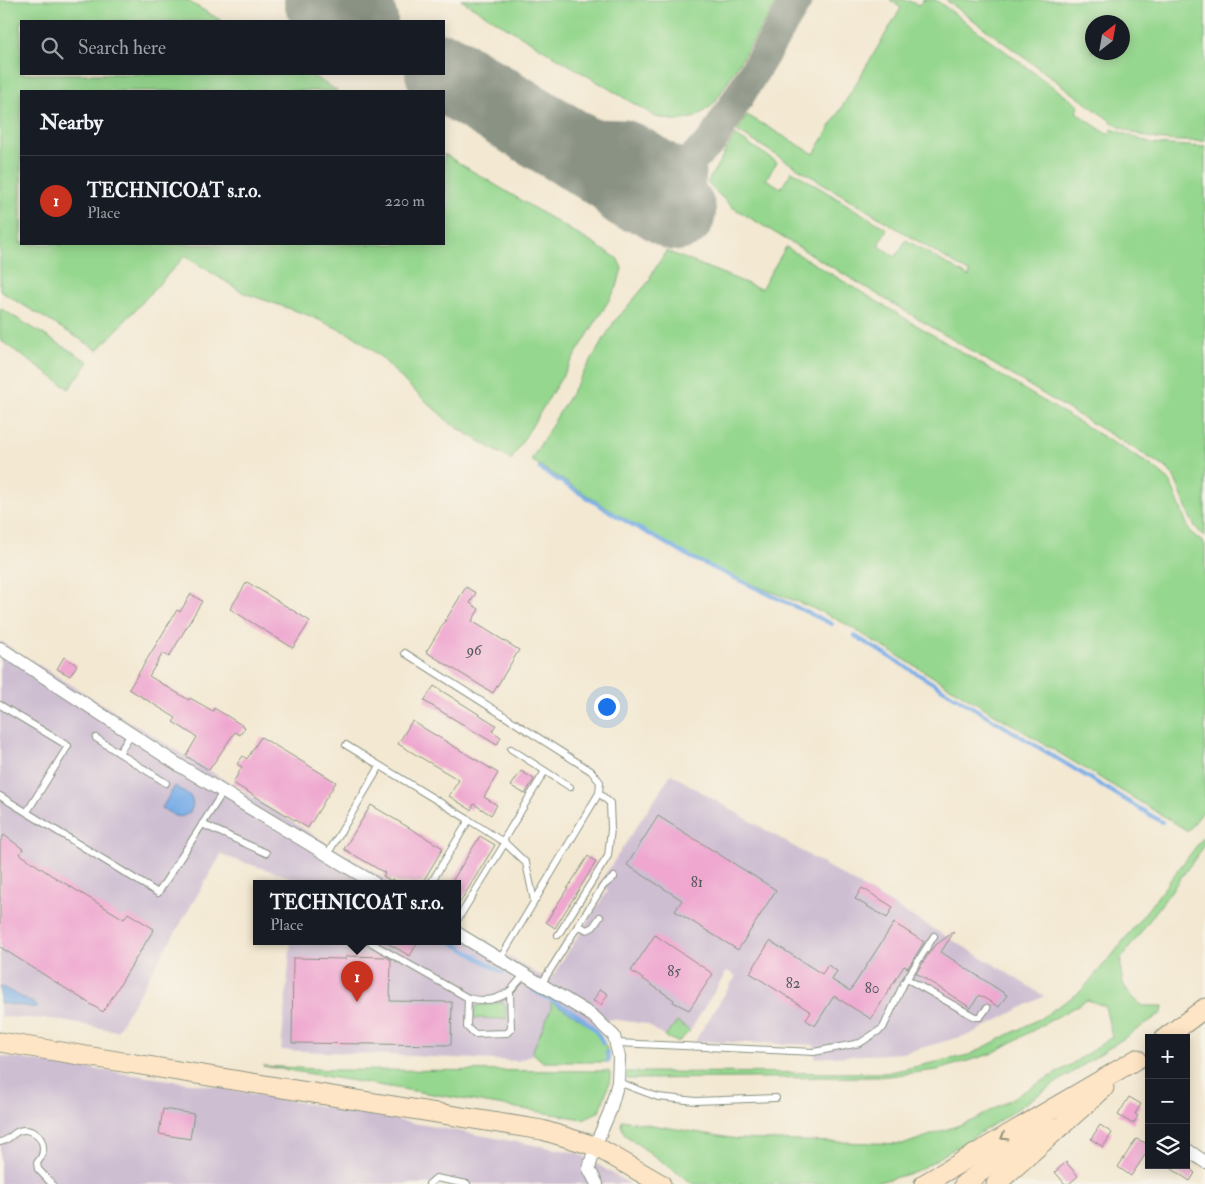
<!DOCTYPE html>
<html lang="en">
<head>
<meta charset="utf-8">
<style>
  :root { --surface:#171b24; --page:#242831; --text:#f1f3f6; --muted:#9ea1a6; --line:#363941; --accent:#c8321e }
  body { margin:0; font-family:"IM FELL Double Pica",serif; background:var(--page); color:var(--text) }
  .controls { position:absolute; right:15px; bottom:15px; display:grid; overflow:hidden; border-radius:0px; box-shadow:0 2px 12px #0003 }
  .controls button { width:45px; height:45px; display:grid; place-items:center; padding:0; border:0; border-bottom:1px solid var(--line); background:var(--surface); color:var(--text); font:25px sans-serif }
  .compass { position:absolute; left:1085px; top:15px; width:45px; height:45px; border-radius:50%; background:var(--surface); box-shadow:0 2px 12px #0003; rotate:31deg }
  .you { position:absolute; left:606px; top:706px; width:18px; height:18px; margin:-12px; border:4px solid #fff; border-radius:50%; background:#1a73e8; box-shadow:0 0 0 8px #1a73e833 }
  .badge { display:grid; place-items:center; width:32px; height:32px; border-radius:50%; background:var(--accent); color:#fff; font-size:16px; font-weight:700 }
  .pin { position:absolute; translate:-50% -41px; filter:drop-shadow(0 1px 2px #0008) }
  .pin::after { content:''; position:absolute; top:26px; width:18px; height:15px; background:inherit; clip-path:polygon(0 0,100% 0,50% 100%) }
  .popup { position:absolute; left:253px; top:880px; width:208px; height:65px; box-sizing:border-box; display:grid; place-content:center; border-radius:0px; background:var(--surface); filter:drop-shadow(0 1px 4px #0005); font-size:16px; white-space:nowrap; color:var(--muted) }
  .popup b { font-size:19px; color:var(--text) }
  .popup::after { content:''; position:absolute; left:50%; top:100%; margin-left:-10px; border:10px solid transparent; border-top-color:var(--surface) }
  .list { margin:0; padding:0; list-style:none }
  h2 { display:flex; justify-content:space-between; align-items:center; height:65px; margin:0; padding:0 20px; font-size:21px }
  h2 small { font-size:16px; font-weight:400; color:var(--muted) }
  .list li { display:grid; grid-template-columns:32px 1fr auto; gap:15px; align-items:center; box-sizing:border-box; height:90px; padding:0 20px; border-top:1px solid var(--line) }
  .list b { display:block; font-size:19px; white-space:nowrap }
  .list p { margin:0; font-size:16px; white-space:nowrap; color:var(--muted) }
  .list em { font-size:16px; font-style:normal; color:var(--muted) }
  .icon { flex:none; width:28px; height:28px; fill:none; stroke:currentColor; stroke-width:2; stroke-linecap:round; stroke-linejoin:round }
  .map { position:relative; flex:none; width:1205px; height:1184px; overflow:hidden }
  .search { position:absolute; background:var(--surface); box-shadow:0 2px 12px #0003; left:20px; top:20px; width:425px; height:55px; display:flex; align-items:center; gap:12px; box-sizing:border-box; padding:0 18px; border-radius:0px; color:var(--muted); font-size:19px }
  .panel { position:absolute; background:var(--surface); box-shadow:0 2px 12px #0003; left:20px; top:90px; width:425px; height:155px; border-radius:0px }
  .map>svg:first-child { display:block }
  .industrial { fill:#cebed2 }
  .green { fill:#95d78e; stroke:#5a8a61; fill-rule:evenodd }
  .water { fill:#7aaee7; stroke:#4c768e }
  .lines { fill:none; stroke-linecap:round; stroke-linejoin:round }
  .stream { stroke:#7aaee7; stroke-width:4 }
  .taxiway { stroke:#899283; stroke-width:31 }
  .runway { stroke:#899283; stroke-width:78 }
  .building { fill:#efa7d0 }
  .service-casing { stroke:#899283; stroke-width:8 }
  .minor-casing { stroke:#899283; stroke-width:14 }
  .secondary-casing { stroke:#899283; stroke-width:21 }
  .service { stroke:#fff; stroke-width:6 }
  .minor { stroke:#fff; stroke-width:12 }
  .secondary { stroke:#fee5c5; stroke-width:19 }
  .oneway { stroke:#8e917c }
  .labels { text-anchor:middle; stroke-width:4.5; stroke-linejoin:round; paint-order:stroke }
  .number-label { font-size:15px; fill:#53585b }
</style>
</head>
<body>
<div class="map">
<svg width="1205" height="1184" viewBox="0 0 1205 1184">
  <rect width="100%" height="100%" fill="#f7f3e8"/>
  <filter id="ink" filterUnits="userSpaceOnUse"><feTurbulence type="fractalNoise" baseFrequency=".02" numOctaves="2"/><feDisplacementMap in="SourceGraphic" scale="10" xChannelSelector="R" yChannelSelector="G"/><feConvolveMatrix kernelMatrix="1 2 1 2 8 2 1 2 1" color-interpolation-filters="sRGB"/></filter>
  <filter id="wash" filterUnits="userSpaceOnUse"><feTurbulence type="fractalNoise" baseFrequency=".0096" numOctaves="4" result="noise"/><feDisplacementMap in="SourceGraphic" scale="20" xChannelSelector="R" yChannelSelector="G"/><feGaussianBlur stdDeviation="1.12" result="paint"/><feColorMatrix in="noise" values="0 0 0 0 0 0 0 0 0 0 0 0 0 0 0 0 0 1.4 0 .05"/><feComposite in="paint" operator="in"/></filter>
  <g filter="url(#wash)">
    <rect width="100%" height="100%" fill="#f3e8d2"/>
    <g class="industrial">
      <polygon points="0,641 391,883 296,883 296,879 221,855 117,1031 52,1019 0,1017"/>
      <polygon points="671,774 993,964 1044,996 971,1034 903,1053 815,1058 814,1045 695,1041 736,976 727,971 690,1031 677,1022 665,1037 647,1024 611,1019 518,1061 281,1050 291,941 457,941 457,924 549,981 608,890 599,884"/>
      <polygon points="0,1056 204,1085 578,1153 630,1184 0,1184"/>
    </g>
    <g class="green">
      <polygon points="0,0 186,0 222,21 21,21 21,74 309,74 338,91 21,91 21,244 444,244 444,154 617,258 622,268 617,287 511,460 451,424 407,384 382,358 354,336 308,315 244,293 185,256 98,350 0,291"/>
      <polygon points="461,0 778,0 713,105 696,117 679,121 656,117"/>
      <path d="M 890,0 L 906,0 L 919,5 L 923,0 L 936,0 L 1079,106 L 1076,112 L 1108,135 L 1112,129 L 1152,144 L 1205,147 L 1205,537 C 1184,521 1185,489 1168,469 L 732,207 L 707,183 L 735,135 L 777,162 L 766,179 L 781,188 L 792,171 L 887,229 L 878,245 L 895,257 L 906,240 L 969,277 L 970,273 L 737,131 L 747,115 L 814,154 L 901,8 Z"/>
      <path d="M 946,0 L 1205,0 L 1205,141 C 1168,141 1150,142 1116,125 ZM 1122,22 L 1122,52 L 1092,52 L 1092,22 Z"/>
      <path d="M 786,247 L 1152,466 L 1170,481 L 1190,532 L 1205,544 L 1205,809 L 1188,831 L 844,623 C 800,600 752,587 708,565 C 647,535 589,496 531,460 L 614,322 L 651,279 L 650,277 L 666,251 L 761,289 Z"/>
      <polygon points="0,308 89,362 69,389 0,340"/>
      <path d="M 1205,835 L 1205,845 L 1121,959 C 1120,984 1124,991 1143,1006 L 1163,1006 L 1162,1013 L 991,1126 L 916,1172 L 871,1184 L 693,1184 L 625,1135 L 621,1125 L 622,1120 L 737,1139 L 905,1144 L 974,1120 L 1067,1067 L 1112,1037 L 1105,1006 L 1087,1000 L 991,1054 L 937,1070 L 879,1077 L 627,1079 L 625,1072 L 886,1073 L 969,1055 L 1041,1018 L 1080,992 L 1114,953 Z"/>
      <polygon points="501,1002 505,1005 506,1019 474,1018 474,1009 477,1006"/>
      <path d="M 551,1002 C 575,1016 607,1030 610,1062 L 543,1062 L 532,1052 L 551,1009 Z"/>
      <polygon points="677,1022 690,1031 678,1042 665,1037"/>
      <polygon points="263,1066 334,1070 609,1071 611,1077 600,1111 583,1119"/>
    </g>
    <g class="water">
      <path d="M 175,786 C 179,789 186,792 189,795 C 198,805 189,819 176,816 C 172,815 166,810 162,808 Z"/>
      <polygon points="0,986 35,1004 38,1008 0,1003"/>
    </g>
    <g class="lines">
      <g class="stream">
        <polyline points="539,468 622,519 692,558 832,624"/>
        <polyline points="855,636 1162,822"/>
        <polyline points="450,941 503,973"/>
        <path d="M 533,990 C 556,1004 593,1017 603,1043"/>
        <polyline points="607,1052 608,1061"/>
      </g>
      <g class="taxiway">
        <polyline points="450,74 607,168 637,175 664,173 676,170 690,161 712,141 797,0"/>
        <path d="M 552,133 L 625,135 L 638,140 L 691,172 C 691,187 683,200 671,209 C 652,224 620,219 606,199 C 594,181 595,169 576,154"/>
      </g>
      <g class="runway">
        <polyline points="323,0 359,21"/>
        <polyline points="444,72 677,212"/>
      </g>
    </g>
    <g id="blocks">
      <g class="building">
        <polygon points="247,582 310,621 293,648 230,609"/>
        <polygon points="466,587 476,593 470,603 479,609 472,621 519,650 493,693 426,652"/>
        <polygon points="191,594 202,601 169,657 163,653 149,676 189,700 190,698 213,711 214,708 245,727 240,735 235,732 209,770 186,756 197,737 173,722 176,718 129,689 177,610 180,612"/>
        <polygon points="64,657 77,665 70,676 57,669"/>
        <polygon points="434,686 496,725 492,731 501,737 497,745 424,701"/>
        <polygon points="412,721 498,773 484,797 497,805 491,815 474,804 471,810 449,796 459,780 398,744"/>
        <polygon points="261,737 336,782 308,828 233,783 242,767 237,764 243,756 247,759"/>
        <polygon points="521,771 534,779 525,794 511,786"/>
        <polygon points="371,805 443,848 422,883 399,883 392,879 391,881 383,876 385,873 344,849"/>
        <polygon points="658,816 776,890 738,950 675,911 682,900 627,865"/>
        <polygon points="4,835 23,849 20,854 51,875 124,919 128,913 154,929 103,1012 0,947 0,842"/>
        <polygon points="480,836 495,845 457,907 457,883 451,883"/>
        <polygon points="588,856 596,862 555,928 546,922"/>
        <polygon points="862,888 893,907 887,918 855,899"/>
        <polygon points="894,923 924,942 908,968 904,966 871,1019 834,996 815,1026 806,1020 811,1012 750,973 770,941 822,974 828,965 837,971 832,980 850,991"/>
        <polygon points="954,932 941,952 1007,995 999,1007 979,995 971,1008 916,973 934,946"/>
        <polygon points="655,935 713,974 689,1010 673,1002 674,1000 631,971"/>
        <polygon points="384,941 418,941 410,956"/>
        <polygon points="346,956 386,957 391,960 390,1001 452,1002 451,1045 292,1043 293,958 346,959"/>
        <polygon points="600,989 608,994 601,1005 593,1001"/>
        <polygon points="1129,1097 1141,1104 1135,1114 1138,1116 1133,1124 1118,1115"/>
        <polygon points="163,1109 194,1114 190,1139 159,1134"/>
        <polygon points="1100,1125 1112,1133 1103,1147 1091,1139"/>
        <polygon points="1136,1139 1149,1144 1149,1149 1131,1176 1118,1167"/>
        <polygon points="1066,1162 1078,1176 1069,1184 1065,1184 1055,1172"/>
        <polygon points="1166,1165 1185,1165 1195,1173 1190,1181"/>
      </g>
    </g>
  </g>
  <g filter="url(#ink)">
    <use href="#blocks" fill-opacity="0" stroke="#899283" stroke-width="1"/>
    <g class="lines">
      <g class="service-casing">
        <g id="service">
          <polyline points="405,653 591,771 600,782 599,793 500,959"/>
          <polyline points="0,705 68,746 27,812"/>
          <polyline points="131,734 119,753 166,783"/>
          <polyline points="96,738 119,753"/>
          <polyline points="346,745 469,820 431,883"/>
          <polyline points="511,749 570,787"/>
          <polyline points="0,796 158,893 223,792"/>
          <polyline points="202,824 266,853"/>
          <polyline points="327,855 380,766"/>
          <polyline points="534,901 526,863 505,843 504,839 545,771"/>
          <polyline points="458,919 505,843 469,820"/>
          <polyline points="578,925 587,930 593,927 600,917"/>
          <polyline points="558,935 608,856 611,829 610,803 599,793"/>
          <polyline points="368,941 468,998"/>
          <polyline points="907,979 975,1017 980,1017 987,1008"/>
          <polyline points="542,983 603,886 614,877"/>
          <path d="M 510,991 C 497,1001 483,1002 468,998 L 467,1027 L 474,1034 L 507,1033 L 511,1029 L 510,991 L 525,974"/>
          <polyline points="617,1043 814,1052 860,1043 883,1028 904,983 934,936"/>
          <polyline points="618,1082 658,1097 696,1101 776,1098"/>
          <path d="M 0,1142 C 10,1141 14,1129 25,1130 C 44,1132 48,1151 37,1163 L 38,1169 L 52,1184"/>
          <polyline points="429,1184 436,1178 467,1184"/>
        </g>
      </g>
      <g class="minor-casing">
        <g id="minor">
          <polyline points="0,648 177,764 374,883"/>
          <polyline points="457,933 593,1016 614,1036 619,1057 618,1082 610,1111 595,1146 589,1169 597,1184"/>
          <polyline points="1186,1149 1205,1162"/>
        </g>
      </g>
      <g class="secondary-casing">
        <g id="secondary">
          <polyline points="1165,1038 1205,1008"/>
          <polyline points="0,1042 542,1130 595,1146 661,1184"/>
          <polyline points="924,1184 1137,1059"/>
          <polyline points="964,1184 1047,1124"/>
          <polyline points="996,1184 1104,1088"/>
        </g>
      </g>
      <use href="#service" class="service"/>
      <use href="#minor" class="minor"/>
      <use href="#secondary" class="secondary"/>
    </g>
    <defs><path id="oneway-chevron" d="M-2-3.5L2.5 0L-2 3.5" fill="none" stroke-width="1.6" stroke-linecap="round" stroke-linejoin="round" transform="scale(1.25)"/></defs>
    <use class="oneway" href="#oneway-chevron" transform="translate(1004 1137) rotate(150)"/>
  </g>
  <g class="labels">
    <g class="number-label">
      <text x="474" y="655">96</text>
      <text x="697" y="887">81</text>
      <text x="674" y="976">85</text>
      <text x="793" y="988">82</text>
      <text x="872" y="993">80</text>
    </g>
  </g>
</svg>
<div class="controls">
<button>+</button>
<button>−</button>
<button><svg class="icon" aria-label="layers" viewBox="0 0 24 24"><path d="M12 4l9 5-9 5-9-5zM3 14l9 5 9-5"/></svg></button>
</div>
<svg class="compass" viewBox="-18 -18 36 36"><path d="M0-13l5 13h-10z" fill="#e53935"/><path d="M0 13l5-13h-10z" fill="#9ea1a6"/></svg>
<div class="you"></div>
<div class="pin badge" style="left:357px;top:1002px">1</div>
<div class="popup"><b>TECHNICOAT s.r.o.</b>Place</div>
<div class="search"><svg class="icon" aria-label="search" viewBox="0 0 24 24"><circle cx="10" cy="10" r="6"/><path d="M15 15l6 6"/></svg>Search here</div>
<section class="panel">
<h2>Nearby<small></small></h2>
<ul class="list">
<li><span class="badge">1</span><div><b>TECHNICOAT s.r.o.</b><p>Place</p></div><em>220 m</em></li>
</ul>
</section>
</div>
</body>
</html>
